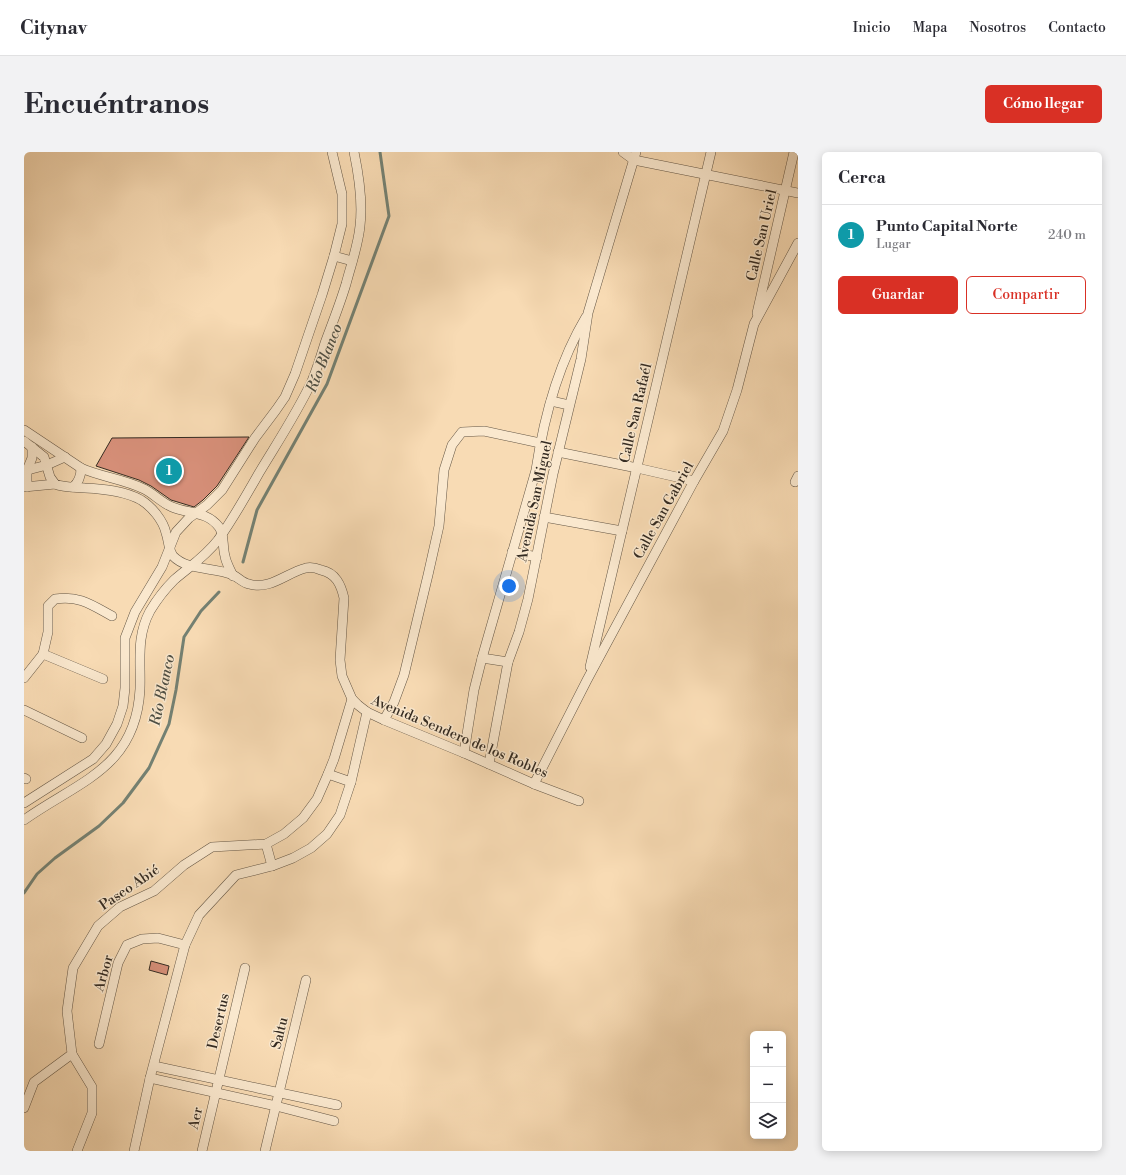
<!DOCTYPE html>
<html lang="es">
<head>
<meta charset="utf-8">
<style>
  :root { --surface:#fff; --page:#f2f2f3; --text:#2b2b33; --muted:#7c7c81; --line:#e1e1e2; --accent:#d93025 }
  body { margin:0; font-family:"Libre Bodoni",serif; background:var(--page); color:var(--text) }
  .controls { position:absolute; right:12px; bottom:12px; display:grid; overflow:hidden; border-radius:6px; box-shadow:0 2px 10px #0003 }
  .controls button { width:36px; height:36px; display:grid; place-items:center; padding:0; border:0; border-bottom:1px solid var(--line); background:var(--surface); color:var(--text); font:20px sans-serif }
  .you { position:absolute; left:485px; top:434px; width:14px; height:14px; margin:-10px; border:3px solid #fff; border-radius:50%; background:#1a73e8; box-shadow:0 0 0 6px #1a73e833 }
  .badge { display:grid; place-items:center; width:26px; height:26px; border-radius:50%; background:var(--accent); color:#fff; font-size:13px; font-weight:700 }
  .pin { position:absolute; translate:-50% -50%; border:2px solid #fff; box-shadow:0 1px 4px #0006 }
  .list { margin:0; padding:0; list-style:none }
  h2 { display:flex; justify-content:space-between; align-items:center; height:52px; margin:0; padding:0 16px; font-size:17px }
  h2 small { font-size:13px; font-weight:400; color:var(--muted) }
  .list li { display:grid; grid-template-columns:26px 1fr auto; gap:12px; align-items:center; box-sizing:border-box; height:60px; padding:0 16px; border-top:1px solid var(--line) }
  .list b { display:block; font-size:15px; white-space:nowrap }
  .list p { margin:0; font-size:13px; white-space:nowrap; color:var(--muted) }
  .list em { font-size:13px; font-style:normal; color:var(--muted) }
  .actions { display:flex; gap:8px; padding:12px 16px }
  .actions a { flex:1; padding:9px 0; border:1px solid var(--accent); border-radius:6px; text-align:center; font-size:14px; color:var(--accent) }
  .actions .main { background:var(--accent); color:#fff }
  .icon { flex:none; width:22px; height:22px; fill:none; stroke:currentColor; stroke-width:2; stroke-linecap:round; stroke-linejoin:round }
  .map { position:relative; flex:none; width:774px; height:999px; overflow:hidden; border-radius:6px }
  header { display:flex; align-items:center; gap:24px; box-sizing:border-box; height:56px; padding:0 20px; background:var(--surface); border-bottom:1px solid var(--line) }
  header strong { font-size:19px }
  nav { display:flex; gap:22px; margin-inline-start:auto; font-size:14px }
  .intro { display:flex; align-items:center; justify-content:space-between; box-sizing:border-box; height:96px; padding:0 24px }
  h1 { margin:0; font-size:28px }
  .button { padding:10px 18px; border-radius:6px; background:var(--accent); color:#fff; font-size:14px; font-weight:700 }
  main { display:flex; gap:24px; padding:0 24px }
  aside { flex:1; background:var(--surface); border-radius:6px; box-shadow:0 2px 10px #0003 }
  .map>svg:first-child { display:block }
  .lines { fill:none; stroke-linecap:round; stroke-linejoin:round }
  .stream { stroke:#748173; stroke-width:3 }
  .building { fill:#d8907a; stroke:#342b22 }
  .street-casing { stroke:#655746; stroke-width:10 }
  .street { stroke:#fae8ce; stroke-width:9 }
  .labels { text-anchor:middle; stroke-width:3; stroke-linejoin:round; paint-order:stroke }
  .street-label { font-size:14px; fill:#342b22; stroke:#fae8ce }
  .water-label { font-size:15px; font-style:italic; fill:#4e4f44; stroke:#fae8ce }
</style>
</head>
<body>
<header>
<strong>Citynav</strong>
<nav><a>Inicio</a><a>Mapa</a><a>Nosotros</a><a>Contacto</a></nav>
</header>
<div class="intro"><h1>Encuéntranos</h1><a class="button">Cómo llegar</a></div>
<main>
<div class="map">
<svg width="774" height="999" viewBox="0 0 774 999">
  <rect width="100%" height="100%" fill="#f8dbb4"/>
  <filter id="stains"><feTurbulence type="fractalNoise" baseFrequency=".005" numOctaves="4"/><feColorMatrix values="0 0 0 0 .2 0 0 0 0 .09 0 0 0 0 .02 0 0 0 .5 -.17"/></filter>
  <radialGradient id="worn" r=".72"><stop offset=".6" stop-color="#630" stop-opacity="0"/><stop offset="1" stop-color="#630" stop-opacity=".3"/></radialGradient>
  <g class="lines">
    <g class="stream">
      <polyline points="219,410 233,358 303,232 365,64 356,0"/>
      <polyline points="0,741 13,722 31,706 75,674 99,651 125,616 145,572 152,538 160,485 177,459 195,440"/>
    </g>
  </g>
  <g class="building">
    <polygon points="225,285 193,334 179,348 170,355 147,348 127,334 115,328 72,314 88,286"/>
    <polygon points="127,809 145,814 143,823 125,818"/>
  </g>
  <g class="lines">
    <g class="street-casing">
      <g id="street">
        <polyline points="599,0 610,8 774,41"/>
        <polyline points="310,104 328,109"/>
        <polyline points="733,161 770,0"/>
        <polyline points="527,249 545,253"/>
        <path d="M 0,278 L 57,316 C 77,325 100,327 120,337 C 130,342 138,351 148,355 C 165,362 183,359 195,375 C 201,383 198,394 201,404 C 202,411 206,417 209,424"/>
        <path d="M 0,289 L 20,305 L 26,325 L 31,332 C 41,336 51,335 61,336 C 80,337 101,339 117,348 C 128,355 139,368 142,381 C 145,389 144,397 149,404 C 163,419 191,415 209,423 C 215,426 219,431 225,432 C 247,438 262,421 282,416 C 287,415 292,416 297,418 C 312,421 317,433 320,446 L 316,508 L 318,524 L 328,547 L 334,553 L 343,560 L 360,568 L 440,601 L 510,632 L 555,649"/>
        <polyline points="534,300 613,316 670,329"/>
        <polyline points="0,319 23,313 41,305"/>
        <polyline points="771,330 774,324"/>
        <polyline points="0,335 31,332"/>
        <polyline points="3,335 3,318 8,306 8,295"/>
        <path d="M 49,335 C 55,330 57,324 57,316"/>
        <polyline points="520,365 598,379"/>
        <polyline points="488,400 513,405"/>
        <polyline points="19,502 79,527"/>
        <polyline points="458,506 484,510"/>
        <polyline points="566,515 687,0"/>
        <path d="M 0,526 L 19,502 L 24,480 L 24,454 L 31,447 C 55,443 68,453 88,464"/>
        <polyline points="0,558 58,586"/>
        <polyline points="360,568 370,550 380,523 404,423 415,374 420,318 428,293 438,280 460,279 516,291"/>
        <path d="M 440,601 L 450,538 L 458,506 L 512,318 C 520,264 534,212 562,165"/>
        <polyline points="465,612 484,510 495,480 504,447 529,322 557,207 564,161 612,0"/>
        <polyline points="304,622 327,630"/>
        <polyline points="0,626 2,627"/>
        <polyline points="510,632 563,528 670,329 699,279 713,238 730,172 774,91"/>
        <polyline points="0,651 69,607 82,592 93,572 99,554 101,536 101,486 111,460 138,415 152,380 165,366 183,353 198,338 231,286 252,258 261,245 271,222 298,143 310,104 318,72 318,42 308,0"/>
        <path d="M 0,668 C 55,629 112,616 116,537 C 117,509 112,485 126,459 C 132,449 141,437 150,428 C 165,415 181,405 194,388 C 209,367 222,344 235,321 C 253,291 273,261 288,229 C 293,217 297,204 301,191 C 308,172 316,152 322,132 C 327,113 334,94 336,74 C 339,49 335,24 330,0"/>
        <polyline points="242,692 248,714"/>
        <polyline points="75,892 94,811 103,793 118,787 134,786 161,793"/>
        <polyline points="48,902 68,935 68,961 53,999"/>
        <polyline points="130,914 313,953"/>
        <polyline points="126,926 252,954 310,969"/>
        <polyline points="0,956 10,930 48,902 43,859 49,816 74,774 96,755 130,739 160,713 188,695 242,692 260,682 279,666 293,647 304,622 310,607 328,547"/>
        <polyline points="110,999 126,926 161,793 175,763 212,723 248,714 269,706 287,696 303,682 316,663 327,630 343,560"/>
        <polyline points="178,999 221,816"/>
        <polyline points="241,999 282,828"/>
      </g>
    </g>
    <use href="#street" class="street"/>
  </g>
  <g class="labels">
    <g class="street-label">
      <text transform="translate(737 83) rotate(-77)" y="5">Calle San Uriel</text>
      <text transform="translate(611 261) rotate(-77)" y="5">Calle San Rafaél</text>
      <text transform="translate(510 349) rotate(-78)" y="5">Avenida San Miguel</text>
      <text transform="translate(639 358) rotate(-61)" y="5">Calle San Gabriel</text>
      <text transform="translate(436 584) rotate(23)" y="5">Avenida Sendero de los Robles</text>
      <text transform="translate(105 735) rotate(-34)" y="5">Paseo Abié</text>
      <text transform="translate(79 821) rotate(-74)" y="5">Arbor</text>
      <text transform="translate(194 869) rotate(-77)" y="5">Desertus</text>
      <text transform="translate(255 881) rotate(-76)" y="5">Saltu</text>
      <text transform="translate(171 966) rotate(-76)" y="5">Aer</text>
    </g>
    <g class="water-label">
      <text transform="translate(300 206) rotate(-68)" y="5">Río Blanco</text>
      <text transform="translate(138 538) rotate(-78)" y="5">Río Blanco</text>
    </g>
  </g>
  <rect width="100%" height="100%" filter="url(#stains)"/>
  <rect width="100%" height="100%" fill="url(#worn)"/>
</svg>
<div class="controls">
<button>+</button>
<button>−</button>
<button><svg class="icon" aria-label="layers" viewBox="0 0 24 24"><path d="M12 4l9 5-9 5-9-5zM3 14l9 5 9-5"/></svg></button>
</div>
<div class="you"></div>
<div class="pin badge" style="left:145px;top:319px;background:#0f9aa8">1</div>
</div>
<aside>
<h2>Cerca<small></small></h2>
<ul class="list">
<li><span class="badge" style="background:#0f9aa8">1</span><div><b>Punto Capital Norte</b><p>Lugar</p></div><em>240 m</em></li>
</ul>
<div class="actions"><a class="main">Guardar</a><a>Compartir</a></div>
</aside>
</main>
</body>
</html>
